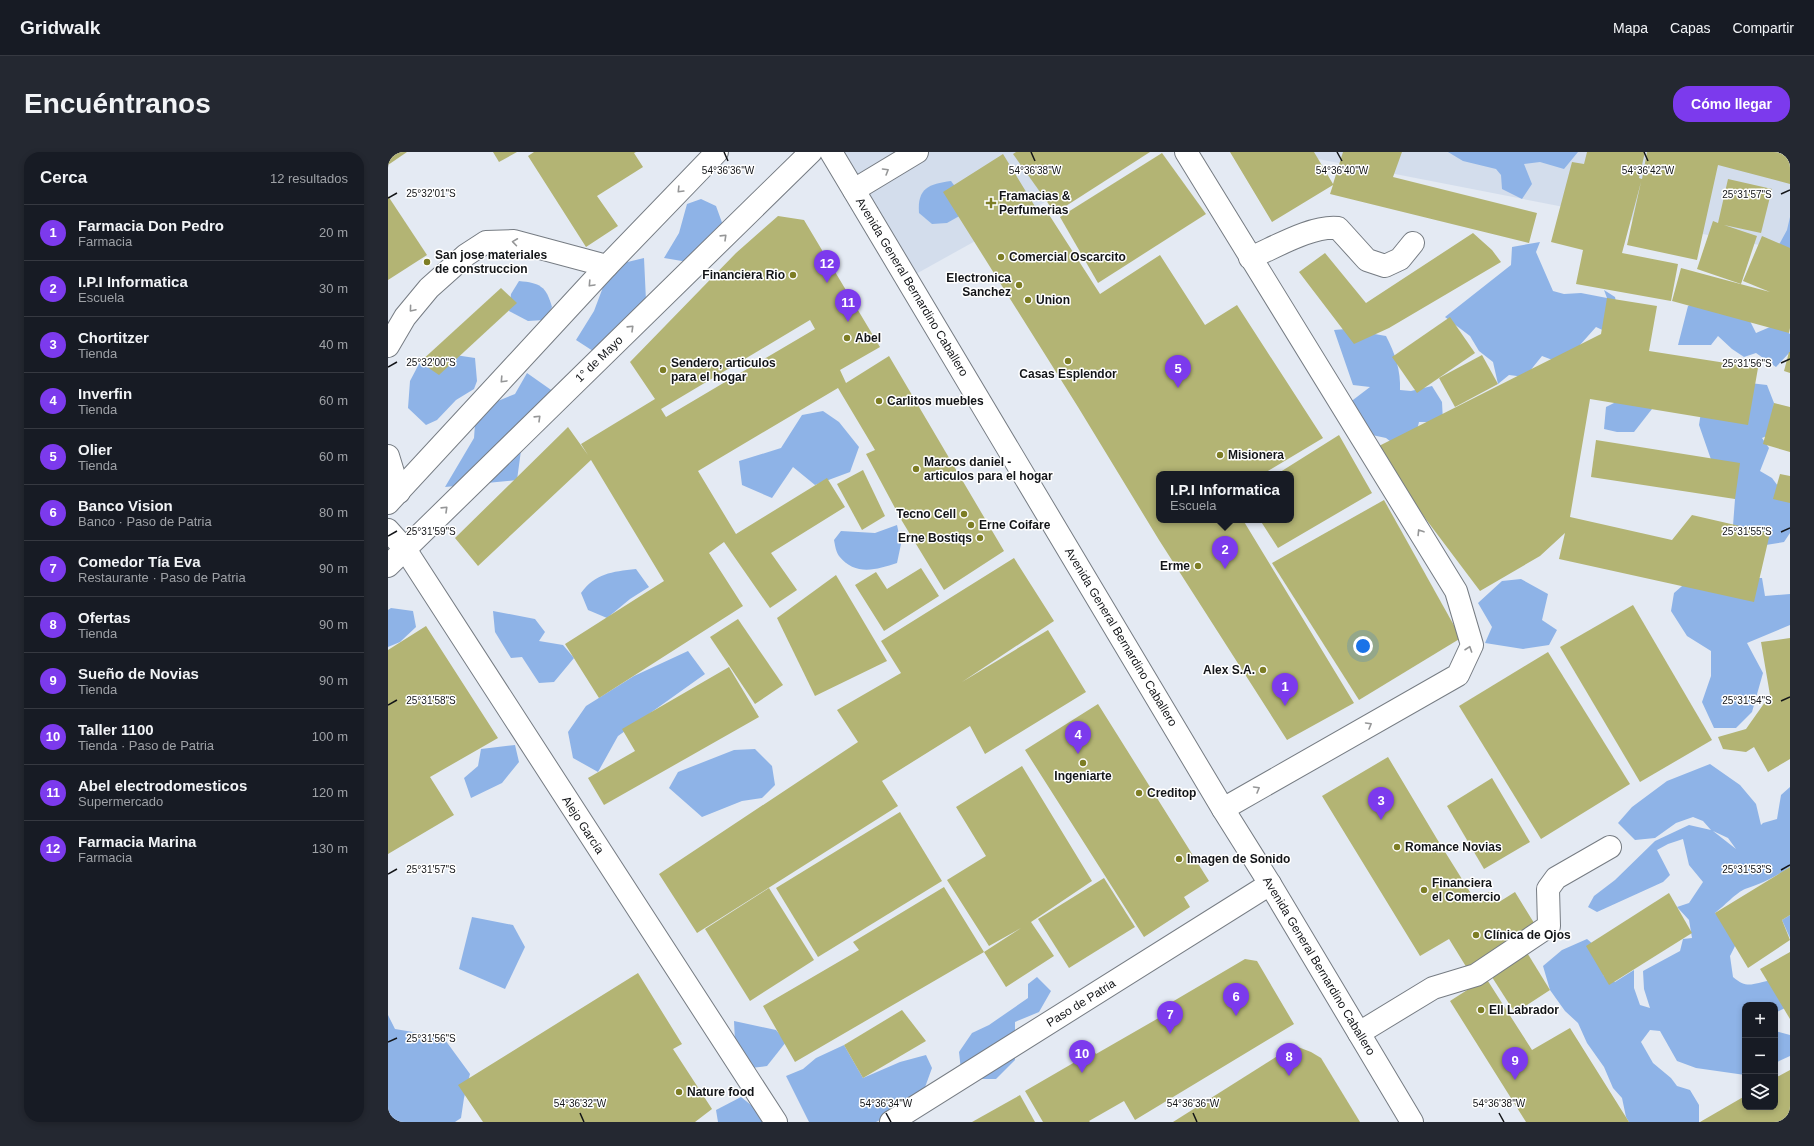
<!DOCTYPE html>
<html lang="es">
<head>
<meta charset="utf-8">
<style>
  :root { --surface:#171b24; --page:#242831; --text:#f1f3f6; --muted:#9ea1a6; --line:#363941; --accent:#7c3aed }
  body { margin:0; font-family:Helvetica,sans-serif; background:var(--page); color:var(--text) }
  .controls { position:absolute; right:12px; bottom:12px; display:grid; overflow:hidden; border-radius:8px; box-shadow:0 2px 6px #0003 }
  .controls button { width:36px; height:36px; display:grid; place-items:center; padding:0; border:0; border-bottom:1px solid var(--line); background:var(--surface); color:var(--text); font:20px sans-serif }
  .you { position:absolute; left:975px; top:494px; width:14px; height:14px; margin:-10px; border:3px solid #fff; border-radius:50%; background:#1a73e8; box-shadow:0 0 0 6px #1a73e833 }
  .badge { display:grid; place-items:center; width:26px; height:26px; border-radius:50%; background:var(--accent); color:#fff; font-size:13px; font-weight:700 }
  .pin { position:absolute; translate:-50% -33px; filter:drop-shadow(0 1px 2px #0008) }
  .pin::after { content:''; position:absolute; top:21px; width:14px; height:12px; background:inherit; clip-path:polygon(0 0,100% 0,50% 100%) }
  .popup { position:absolute; left:768px; top:319px; width:138px; height:52px; box-sizing:border-box; display:grid; place-content:center; border-radius:8px; background:var(--surface); filter:drop-shadow(0 1px 3px #0005); font-size:13px; white-space:nowrap; color:var(--muted) }
  .popup b { font-size:15px; color:var(--text) }
  .popup::after { content:''; position:absolute; left:50%; top:100%; margin-left:-8px; border:8px solid transparent; border-top-color:var(--surface) }
  .list { margin:0; padding:0; list-style:none }
  h2 { display:flex; justify-content:space-between; align-items:center; height:52px; margin:0; padding:0 16px; font-size:17px }
  h2 small { font-size:13px; font-weight:400; color:var(--muted) }
  .list li { display:grid; grid-template-columns:26px 1fr auto; gap:12px; align-items:center; box-sizing:border-box; height:56px; padding:0 16px; border-top:1px solid var(--line) }
  .list b { display:block; font-size:15px; white-space:nowrap }
  .list p { margin:0; font-size:13px; white-space:nowrap; color:var(--muted) }
  .list em { font-size:13px; font-style:normal; color:var(--muted) }
  .icon { flex:none; width:22px; height:22px; fill:none; stroke:currentColor; stroke-width:2; stroke-linecap:round; stroke-linejoin:round }
  .map { position:relative; flex:none; width:1402px; height:970px; overflow:hidden; border-radius:16px }
  header { display:flex; align-items:center; gap:24px; box-sizing:border-box; height:56px; padding:0 20px; background:var(--surface); border-bottom:1px solid var(--line) }
  header strong { font-size:19px }
  nav { display:flex; gap:22px; margin-inline-start:auto; font-size:14px }
  .intro { display:flex; align-items:center; justify-content:space-between; box-sizing:border-box; height:96px; padding:0 24px }
  h1 { margin:0; font-size:28px }
  .button { padding:10px 18px; border-radius:16px; background:var(--accent); color:#fff; font-size:14px; font-weight:700 }
  main { display:flex; gap:24px; padding:0 24px }
  aside { flex:1; background:var(--surface); border-radius:16px; box-shadow:0 2px 6px #0003 }
  .map>svg:first-child { display:block }
  .built { fill:#d3ddec }
  .forest { fill:#8eb3e7; fill-rule:evenodd }
  .building { fill:#b3b474; fill-rule:evenodd }
  .lines { fill:none; stroke-linecap:round; stroke-linejoin:round }
  .minor-casing { stroke:#767c83; stroke-width:24 }
  .major-casing { stroke:#767c83; stroke-width:24 }
  .minor { stroke:#fff; stroke-width:22 }
  .major { stroke:#fff; stroke-width:22 }
  .oneway { stroke:#959697 }
  .ticks { fill:none; stroke:#131518; stroke-width:1.5 }
  .poi-dot { fill:#7d7d25; stroke:#fff; stroke-width:1.5 }
  .labels { text-anchor:middle; stroke-width:3; stroke-linejoin:round; paint-order:stroke }
  .poi-label { font-size:12px; font-weight:bold; fill:#131518; stroke:#fff; text-anchor:start }
  .street-label { font-size:12px; fill:#131518; stroke:#fff }
  .ticks-label { font-size:10px; text-anchor:middle; fill:#131518; stroke:#fff; stroke-width:3; stroke-linejoin:round; paint-order:stroke }
</style>
</head>
<body>
<header>
<strong>Gridwalk</strong>
<nav><a>Mapa</a><a>Capas</a><a>Compartir</a></nav>
</header>
<div class="intro"><h1>Encuéntranos</h1><a class="button">Cómo llegar</a></div>
<main>
<aside>
<h2>Cerca<small>12 resultados</small></h2>
<ul class="list">
<li><span class="badge">1</span><div><b>Farmacia Don Pedro</b><p>Farmacia</p></div><em>20 m</em></li>
<li><span class="badge">2</span><div><b>I.P.I Informatica</b><p>Escuela</p></div><em>30 m</em></li>
<li><span class="badge">3</span><div><b>Chortitzer</b><p>Tienda</p></div><em>40 m</em></li>
<li><span class="badge">4</span><div><b>Inverfin</b><p>Tienda</p></div><em>60 m</em></li>
<li><span class="badge">5</span><div><b>Olier</b><p>Tienda</p></div><em>60 m</em></li>
<li><span class="badge">6</span><div><b>Banco Vision</b><p>Banco · Paso de Patria</p></div><em>80 m</em></li>
<li><span class="badge">7</span><div><b>Comedor Tía Eva</b><p>Restaurante · Paso de Patria</p></div><em>90 m</em></li>
<li><span class="badge">8</span><div><b>Ofertas</b><p>Tienda</p></div><em>90 m</em></li>
<li><span class="badge">9</span><div><b>Sueño de Novias</b><p>Tienda</p></div><em>90 m</em></li>
<li><span class="badge">10</span><div><b>Taller 1100</b><p>Tienda · Paso de Patria</p></div><em>100 m</em></li>
<li><span class="badge">11</span><div><b>Abel electrodomesticos</b><p>Supermercado</p></div><em>120 m</em></li>
<li><span class="badge">12</span><div><b>Farmacia Marina</b><p>Farmacia</p></div><em>130 m</em></li>
</ul>
</aside>
<div class="map">
<svg width="1402" height="970" viewBox="0 0 1402 970">
  <rect width="100%" height="100%" fill="#e4eaf3"/>
  <g class="built">
    <polygon points="439,0 747,0 519,127"/>
    <polygon points="894,0 1402,0 1402,99"/>
  </g>
  <g class="forest">
    <polygon points="1060,0 1190,0 1176,17 1152,10 1136,12 1144,32 1134,47 1114,37 1113,23 1108,17 1075,9"/>
    <path d="M 563,29 L 571,40 L 575,62 L 559,71 L 544,72 L 531,61 C 529,36 541,32 563,29 Z"/>
    <polygon points="313,47 328,54 336,76 312,112 276,106 291,81 299,52"/>
    <polygon points="1402,65 1402,111 1387,100 1399,78"/>
    <polygon points="1152,90 1148,100 1165,139 1176,142 1193,141 1219,146 1216,138 1227,145 1229,155 1223,182 1208,175 1175,212 1154,204 1137,225 1121,223 1110,232 1105,210 1091,199 1082,184 1057,165 1123,113 1124,95"/>
    <polygon points="256,106 258,149 205,199 188,188 206,159 223,114"/>
    <path d="M 131,129 C 152,131 158,134 164,155 L 156,168 L 140,169 L 121,159 L 123,142 Z"/>
    <polygon points="1310,149 1325,149 1329,161 1359,163 1368,181 1389,172 1402,182 1402,200 1388,215 1368,201 1356,205 1344,197 1330,184 1323,193 1290,193 1300,154"/>
    <path d="M 958,177 L 998,184 C 1007,201 1013,219 1012,238 L 1023,239 L 1044,234 L 1054,250 L 1055,270 L 1031,270 L 1029,278 L 1007,293 L 998,286 L 984,283 L 961,251 L 982,235 L 965,233 L 946,178 Z"/>
    <polygon points="56,196 67,203 87,206 89,229 86,237 68,248 49,268 38,273 20,256 22,229 32,210"/>
    <polygon points="139,221 166,240 134,291 129,328 57,335 86,286 88,258 127,242"/>
    <polygon points="1353,230 1379,233 1386,251 1383,282 1374,286 1381,296 1372,319 1384,326 1402,350 1402,381 1396,390 1365,395 1344,387 1347,347 1326,316 1311,273 1313,260"/>
    <polygon points="1240,244 1260,245 1264,257 1246,280 1229,280 1216,277 1218,255"/>
    <polygon points="435,259 451,270 471,295 462,320 427,333 405,315 384,346 354,333 351,309 393,296 414,263"/>
    <path d="M 509,373 L 513,392 L 509,411 C 488,418 467,424 451,404 C 448,400 447,393 446,388 L 453,379 L 487,381 Z"/>
    <path d="M 248,417 L 261,435 L 242,447 L 219,466 L 200,458 L 193,441 C 208,421 223,420 248,417 Z"/>
    <polygon points="1308,422 1345,426 1374,426 1377,444 1402,442 1402,473 1359,491 1375,521 1364,560 1348,576 1326,576 1314,550 1323,524 1323,499 1299,484 1283,459 1286,441"/>
    <polygon points="1133,427 1160,442 1154,468 1169,478 1161,493 1135,497 1097,491 1104,475 1090,451 1114,429"/>
    <polygon points="3,456 25,459 28,475 12,490 0,495 0,458"/>
    <polygon points="105,459 147,467 157,480 151,489 175,493 186,506 166,530 151,531 134,505 123,506 107,480"/>
    <polygon points="300,499 317,522 230,584 210,620 185,606 180,580 198,554 246,524"/>
    <polygon points="127,593 131,610 114,631 83,646 76,626 90,614 93,597"/>
    <polygon points="367,597 384,614 387,633 374,646 354,649 314,665 281,636 290,620 346,598"/>
    <path d="M 1322,612 L 1352,633 L 1368,652 L 1373,673 L 1375,671 L 1389,667 L 1393,643 L 1402,635 L 1402,715 C 1385,726 1375,731 1357,737 C 1349,740 1335,755 1327,761 L 1349,779 L 1347,794 L 1342,804 L 1345,825 C 1360,838 1365,831 1384,828 L 1399,855 L 1387,861 L 1387,853 L 1357,853 L 1357,923 L 1308,916 L 1289,909 L 1272,879 L 1262,878 L 1253,890 L 1265,911 L 1283,926 L 1289,934 L 1302,938 L 1311,953 L 1311,970 L 1241,970 L 1238,965 L 1234,946 L 1225,936 L 1216,915 L 1199,891 L 1190,871 L 1177,859 L 1162,838 L 1155,814 L 1174,798 L 1199,787 C 1213,799 1217,805 1215,823 L 1227,830 L 1246,818 L 1246,836 L 1252,853 L 1262,856 L 1256,837 L 1255,819 L 1292,799 L 1295,787 L 1304,786 L 1301,768 L 1289,755 L 1301,751 L 1315,730 L 1301,713 L 1295,687 L 1280,692 L 1269,698 L 1282,723 L 1275,730 L 1209,760 L 1200,755 L 1206,744 L 1227,728 L 1267,689 L 1301,673 L 1323,678 L 1315,669 L 1305,665 L 1288,671 L 1267,686 L 1247,688 L 1230,671 L 1244,655 L 1279,629 ZM 1325,679 L 1340,686 L 1348,697 Z"/>
    <polygon points="1402,763 1402,786 1394,768"/>
    <polygon points="84,765 125,773 137,795 117,837 71,817"/>
    <polygon points="649,825 663,839 651,860 627,870 627,908 608,927 574,927 571,900 584,881 601,873 640,846 640,832"/>
    <polygon points="0,863 7,877 55,885 82,922 76,946 73,966 67,970 0,970"/>
    <polygon points="346,869 388,878 398,890 379,914 363,916 347,890"/>
    <polygon points="1387,879 1402,883 1402,904 1387,911"/>
    <polygon points="456,893 475,926 512,910 538,903 544,916 536,938 517,956 488,970 421,970 398,924 415,917 428,906"/>
    <polygon points="353,945 373,961 374,970 330,970 328,958"/>
  </g>
  <g class="building">
    <polygon points="0,0 19,0 0,13"/>
    <polygon points="105,0 129,0 111,10"/>
    <polygon points="146,0 248,0 246,1 255,15 209,44 230,74 198,95 140,4"/>
    <polygon points="628,0 762,0 667,61 625,2"/>
    <polygon points="842,0 926,0 945,32 955,0 1014,0 1005,25 1149,61 1141,91 942,42 945,33 884,70"/>
    <polygon points="1199,0 1257,0 1251,26 1254,27 1259,0 1402,0 1402,32 1330,13 1309,108 1239,93 1253,30 1234,101 1290,112 1283,149 1188,132 1195,98 1163,90 1184,10 1196,12"/>
    <polygon points="774,1 818,62 710,131 672,65"/>
    <polygon points="615,2 651,61 658,58 712,142 772,103 817,173 849,153 935,286 875,322 771,322 771,368 855,368 966,551 899,588 771,388 690,255 555,40"/>
    <polygon points="1340,27 1384,37 1373,81 1336,73 1369,84 1353,132 1309,117 1325,69 1330,71"/>
    <polygon points="0,44 39,103 0,128"/>
    <path d="M 390,64 L 416,68 L 492,195 L 452,218 L 458,231 L 501,204 L 616,399 L 556,438 L 514,369 L 478,302 L 487,298 L 450,236 L 310,319 L 348,382 L 439,326 L 457,355 L 383,401 L 409,438 L 382,456 L 336,390 L 321,401 L 355,454 L 211,546 L 177,492 L 276,429 L 203,308 L 90,414 L 67,386 L 180,275 L 200,303 L 193,292 L 267,247 L 242,210 L 348,101 ZM 422,168 L 427,177 L 278,265 L 273,257 Z"/>
    <polygon points="1085,81 1104,98 1113,110 1001,176 966,192 911,120 937,101 978,151"/>
    <polygon points="1374,84 1402,96 1402,176 1401,181 1284,149 1293,116 1382,140 1355,129"/>
    <polygon points="113,136 129,151 51,223 32,210"/>
    <polygon points="1219,146 1269,154 1261,199 1370,216 1360,273 1202,247 1182,365 1284,388 1304,363 1382,381 1366,450 1171,407 1177,381 1152,404 1092,439 985,297 1213,182"/>
    <polygon points="1062,165 1087,201 1029,241 1004,205"/>
    <polygon points="1401,200 1402,200 1402,221 1396,219"/>
    <polygon points="1094,203 1110,232 1067,255 1051,226"/>
    <polygon points="1386,251 1402,255 1402,300 1375,292"/>
    <polygon points="951,283 984,341 890,396 872,368 903,368 903,322 889,322"/>
    <polygon points="1208,288 1352,311 1347,347 1203,325"/>
    <polygon points="475,318 497,364 474,378 449,332"/>
    <polygon points="1392,322 1402,324 1402,351 1385,347"/>
    <polygon points="996,348 1073,486 971,548 884,411"/>
    <polygon points="626,406 666,469 574,530 660,478 698,540 597,602 582,574 494,629 510,654 309,781 271,722 470,590 449,558 513,521 493,489"/>
    <polygon points="533,416 551,444 496,479 467,433 488,420 499,437"/>
    <polygon points="448,423 499,509 427,544 389,466"/>
    <polygon points="1245,453 1324,588 1252,630 1172,495"/>
    <polygon points="350,467 395,533 367,552 322,485"/>
    <polygon points="38,474 110,586 42,625 66,663 0,702 0,498"/>
    <polygon points="1402,486 1402,607 1380,620 1366,595 1358,600 1335,597 1330,585 1358,577 1382,543 1373,490"/>
    <polygon points="1160,500 1242,632 1153,687 1071,554"/>
    <polygon points="341,515 371,565 216,653 200,626 247,599 234,577"/>
    <polygon points="710,552 821,729 796,745 802,755 756,785 637,598"/>
    <polygon points="1000,605 1049,687 1087,748 1103,739 1111,750 1127,740 1151,779 1082,821 1061,787 1032,804 934,644"/>
    <polygon points="634,614 704,729 643,770 666,804 618,835 596,800 633,776 601,794 559,728 598,704 568,655"/>
    <polygon points="1104,626 1142,690 1096,717 1059,654"/>
    <polygon points="512,660 554,729 430,805 388,736"/>
    <polygon points="1402,715 1402,763 1394,768 1402,788 1360,816 1327,761"/>
    <polygon points="716,726 747,775 681,816 650,767"/>
    <polygon points="556,735 596,800 407,910 375,854 471,798 465,790"/>
    <polygon points="381,736 426,808 362,849 317,777"/>
    <polygon points="1281,741 1304,781 1221,833 1198,794"/>
    <polygon points="1138,799 1162,838 1127,861 1102,822"/>
    <polygon points="1402,800 1402,867 1372,817"/>
    <polygon points="857,807 869,809 906,872 747,968 736,949 701,969 702,970 655,970 637,939 706,899 708,902 788,856 784,850"/>
    <polygon points="250,821 294,892 285,897 324,957 307,970 95,970 70,933"/>
    <polygon points="1098,826 1144,898 1182,876 1241,970 1138,970 1062,849"/>
    <polygon points="514,858 538,889 475,926 456,893"/>
    <polygon points="910,895 923,900 933,906 972,970 785,970 899,898"/>
    <polygon points="1402,918 1402,970 1312,970 1357,944 1357,955 1387,955 1387,926"/>
    <polygon points="632,943 647,970 584,970"/>
  </g>
  <g class="lines">
    <g class="minor-casing">
      <g id="minor">
        <polyline points="798,0 1068,439 1084,493 1070,523 835,657"/>
        <polyline points="466,38 529,0"/>
        <path d="M 862,106 C 886,96 924,73 950,76 L 979,108 L 997,114 L 1012,107 L 1025,91"/>
        <polyline points="0,194 17,165 41,136 78,103 98,90 126,89 219,114"/>
        <polyline points="0,304 11,340"/>
        <polyline points="0,351 219,114 329,0"/>
        <polyline points="0,378 17,397 388,970"/>
        <polyline points="0,414 423,0"/>
        <polyline points="971,881 1045,836 1088,823 1161,774 1160,737 1168,726 1222,695"/>
        <polyline points="503,970 882,732"/>
      </g>
    </g>
    <g class="major-casing">
      <polyline id="major" points="443,0 835,657 882,732 1024,970"/>
    </g>
    <use href="#minor" class="minor"/>
    <use href="#major" class="major"/>
  </g>
  <defs><path id="oneway-chevron" d="M-2-3.5L2.5 0L-2 3.5" fill="none" stroke-width="1.6" stroke-linecap="round" stroke-linejoin="round"/></defs>
  <g class="oneway">
    <use href="#oneway-chevron" transform="translate(498 19) rotate(-31)"/>
    <use href="#oneway-chevron" transform="translate(292 38) rotate(134)"/>
    <use href="#oneway-chevron" transform="translate(336 85) rotate(-44)"/>
    <use href="#oneway-chevron" transform="translate(127 90) rotate(-172)"/>
    <use href="#oneway-chevron" transform="translate(203 132) rotate(133)"/>
    <use href="#oneway-chevron" transform="translate(24 157) rotate(130)"/>
    <use href="#oneway-chevron" transform="translate(243 176) rotate(-44)"/>
    <use href="#oneway-chevron" transform="translate(115 228) rotate(133)"/>
    <use href="#oneway-chevron" transform="translate(150 266) rotate(-44)"/>
    <use href="#oneway-chevron" transform="translate(57 357) rotate(-44)"/>
    <use href="#oneway-chevron" transform="translate(1032 380) rotate(-122)"/>
    <use href="#oneway-chevron" transform="translate(1081 497) rotate(-71)"/>
    <use href="#oneway-chevron" transform="translate(981 573) rotate(-30)"/>
    <use href="#oneway-chevron" transform="translate(869 637) rotate(-30)"/>
  </g>
  <path class="ticks" d="M 336,0 L 340,9M 643,0 L 647,9M 949,0 L 954,9M 1256,0 L 1260,9M 1393,42 L 1402,38M 0,46 L 9,41M 1393,211 L 1402,207M 0,215 L 9,210M 1393,380 L 1402,376M 0,384 L 9,379M 1393,549 L 1402,545M 0,553 L 9,548M 1393,718 L 1402,713M 0,722 L 9,717M 0,890 L 9,886M 192,961 L 196,970M 498,961 L 503,970M 805,961 L 809,970M 1111,961 L 1116,970"/>
  <g class="poi-dot">
    <path d="M601 45h4v4h4v4h-4v4h-4v-4h-4v-4h4z"/>
    <circle cx="613" cy="105" r="4"/>
    <circle cx="39" cy="110" r="4"/>
    <circle cx="405" cy="123" r="4"/>
    <circle cx="631" cy="133" r="4"/>
    <circle cx="640" cy="148" r="4"/>
    <circle cx="459" cy="186" r="4"/>
    <circle cx="680" cy="209" r="4"/>
    <circle cx="275" cy="218" r="4"/>
    <circle cx="491" cy="249" r="4"/>
    <circle cx="832" cy="303" r="4"/>
    <circle cx="528" cy="317" r="4"/>
    <circle cx="576" cy="362" r="4"/>
    <circle cx="583" cy="373" r="4"/>
    <circle cx="592" cy="386" r="4"/>
    <circle cx="810" cy="414" r="4"/>
    <circle cx="875" cy="518" r="4"/>
    <circle cx="695" cy="611" r="4"/>
    <circle cx="751" cy="641" r="4"/>
    <circle cx="1009" cy="695" r="4"/>
    <circle cx="791" cy="707" r="4"/>
    <circle cx="1036" cy="738" r="4"/>
    <circle cx="1088" cy="783" r="4"/>
    <circle cx="1093" cy="858" r="4"/>
    <circle cx="291" cy="940" r="4"/>
  </g>
  <g class="labels">
    <g class="poi-label">
      <text x="611" y="48">Framacias &amp;<tspan x="611" dy="14">Perfumerias</tspan></text>
      <text x="47" y="107">San jose materiales<tspan x="47" dy="14">de construccion</tspan></text>
      <text x="621" y="109">Comercial Oscarcito</text>
      <text x="397" y="127" text-anchor="end">Financiera Rio</text>
      <text x="623" y="130" text-anchor="end">Electronica<tspan x="623" dy="14">Sanchez</tspan></text>
      <text x="648" y="152">Union</text>
      <text x="467" y="190">Abel</text>
      <text x="283" y="215">Sendero, articulos<tspan x="283" dy="14">para el hogar</tspan></text>
      <text x="680" y="226" text-anchor="middle">Casas Esplendor</text>
      <text x="499" y="253">Carlitos muebles</text>
      <text x="840" y="307">Misionera</text>
      <text x="536" y="314">Marcos daniel -<tspan x="536" dy="14">articulos para el hogar</tspan></text>
      <text x="568" y="366" text-anchor="end">Tecno Cell</text>
      <text x="591" y="377">Erne Coifare</text>
      <text x="584" y="390" text-anchor="end">Erne Bostiqs</text>
      <text x="802" y="418" text-anchor="end">Erme</text>
      <text x="867" y="522" text-anchor="end">Alex S.A.</text>
      <text x="695" y="628" text-anchor="middle">Ingeniarte</text>
      <text x="759" y="645">Creditop</text>
      <text x="1017" y="699">Romance Novias</text>
      <text x="799" y="711">Imagen de Sonido</text>
      <text x="1044" y="735">Financiera<tspan x="1044" dy="14">el Comercio</tspan></text>
      <text x="1096" y="787">Clínica de Ojos</text>
      <text x="1101" y="862">Ell Labrador</text>
      <text x="299" y="944">Nature food</text>
    </g>
    <g class="street-label">
      <text transform="translate(524 135) rotate(59)" y="4">Avenida General Bernardino Caballero</text>
      <text transform="translate(211 207) rotate(-44)" y="4">1° de Mayo</text>
      <text transform="translate(733 485) rotate(59)" y="4">Avenida General Bernardino Caballero</text>
      <text transform="translate(195 673) rotate(57)" y="4">Alejo García</text>
      <text transform="translate(931 814) rotate(59)" y="4">Avenida General Bernardino Caballero</text>
      <text transform="translate(693 851) rotate(-32)" y="4">Paso de Patria</text>
    </g>
  </g>
  <g class="ticks-label">
    <text x="1260" y="22">54°36'42"W</text>
    <text x="954" y="22">54°36'40"W</text>
    <text x="340" y="22">54°36'36"W</text>
    <text x="647" y="22">54°36'38"W</text>
    <text x="43" y="45">25°32'01"S</text>
    <text x="1359" y="46">25°31'57"S</text>
    <text x="43" y="214">25°32'00"S</text>
    <text x="1359" y="215">25°31'56"S</text>
    <text x="43" y="383">25°31'59"S</text>
    <text x="1359" y="383">25°31'55"S</text>
    <text x="43" y="552">25°31'58"S</text>
    <text x="1359" y="552">25°31'54"S</text>
    <text x="43" y="721">25°31'57"S</text>
    <text x="1359" y="721">25°31'53"S</text>
    <text x="43" y="890">25°31'56"S</text>
    <text x="192" y="955">54°36'32"W</text>
    <text x="498" y="955">54°36'34"W</text>
    <text x="805" y="955">54°36'36"W</text>
    <text x="1111" y="955">54°36'38"W</text>
  </g>
</svg>
<div class="controls">
<button>+</button>
<button>−</button>
<button><svg class="icon" aria-label="layers" viewBox="0 0 24 24"><path d="M12 4l9 5-9 5-9-5zM3 14l9 5 9-5"/></svg></button>
</div>
<div class="you"></div>
<div class="pin badge" style="left:897px;top:554px">1</div>
<div class="pin badge" style="left:837px;top:417px">2</div>
<div class="popup"><b>I.P.I Informatica</b>Escuela</div>
<div class="pin badge" style="left:993px;top:668px">3</div>
<div class="pin badge" style="left:690px;top:602px">4</div>
<div class="pin badge" style="left:790px;top:236px">5</div>
<div class="pin badge" style="left:848px;top:864px">6</div>
<div class="pin badge" style="left:782px;top:882px">7</div>
<div class="pin badge" style="left:901px;top:924px">8</div>
<div class="pin badge" style="left:1127px;top:928px">9</div>
<div class="pin badge" style="left:694px;top:921px">10</div>
<div class="pin badge" style="left:460px;top:170px">11</div>
<div class="pin badge" style="left:439px;top:131px">12</div>
</div>
</main>
</body>
</html>
